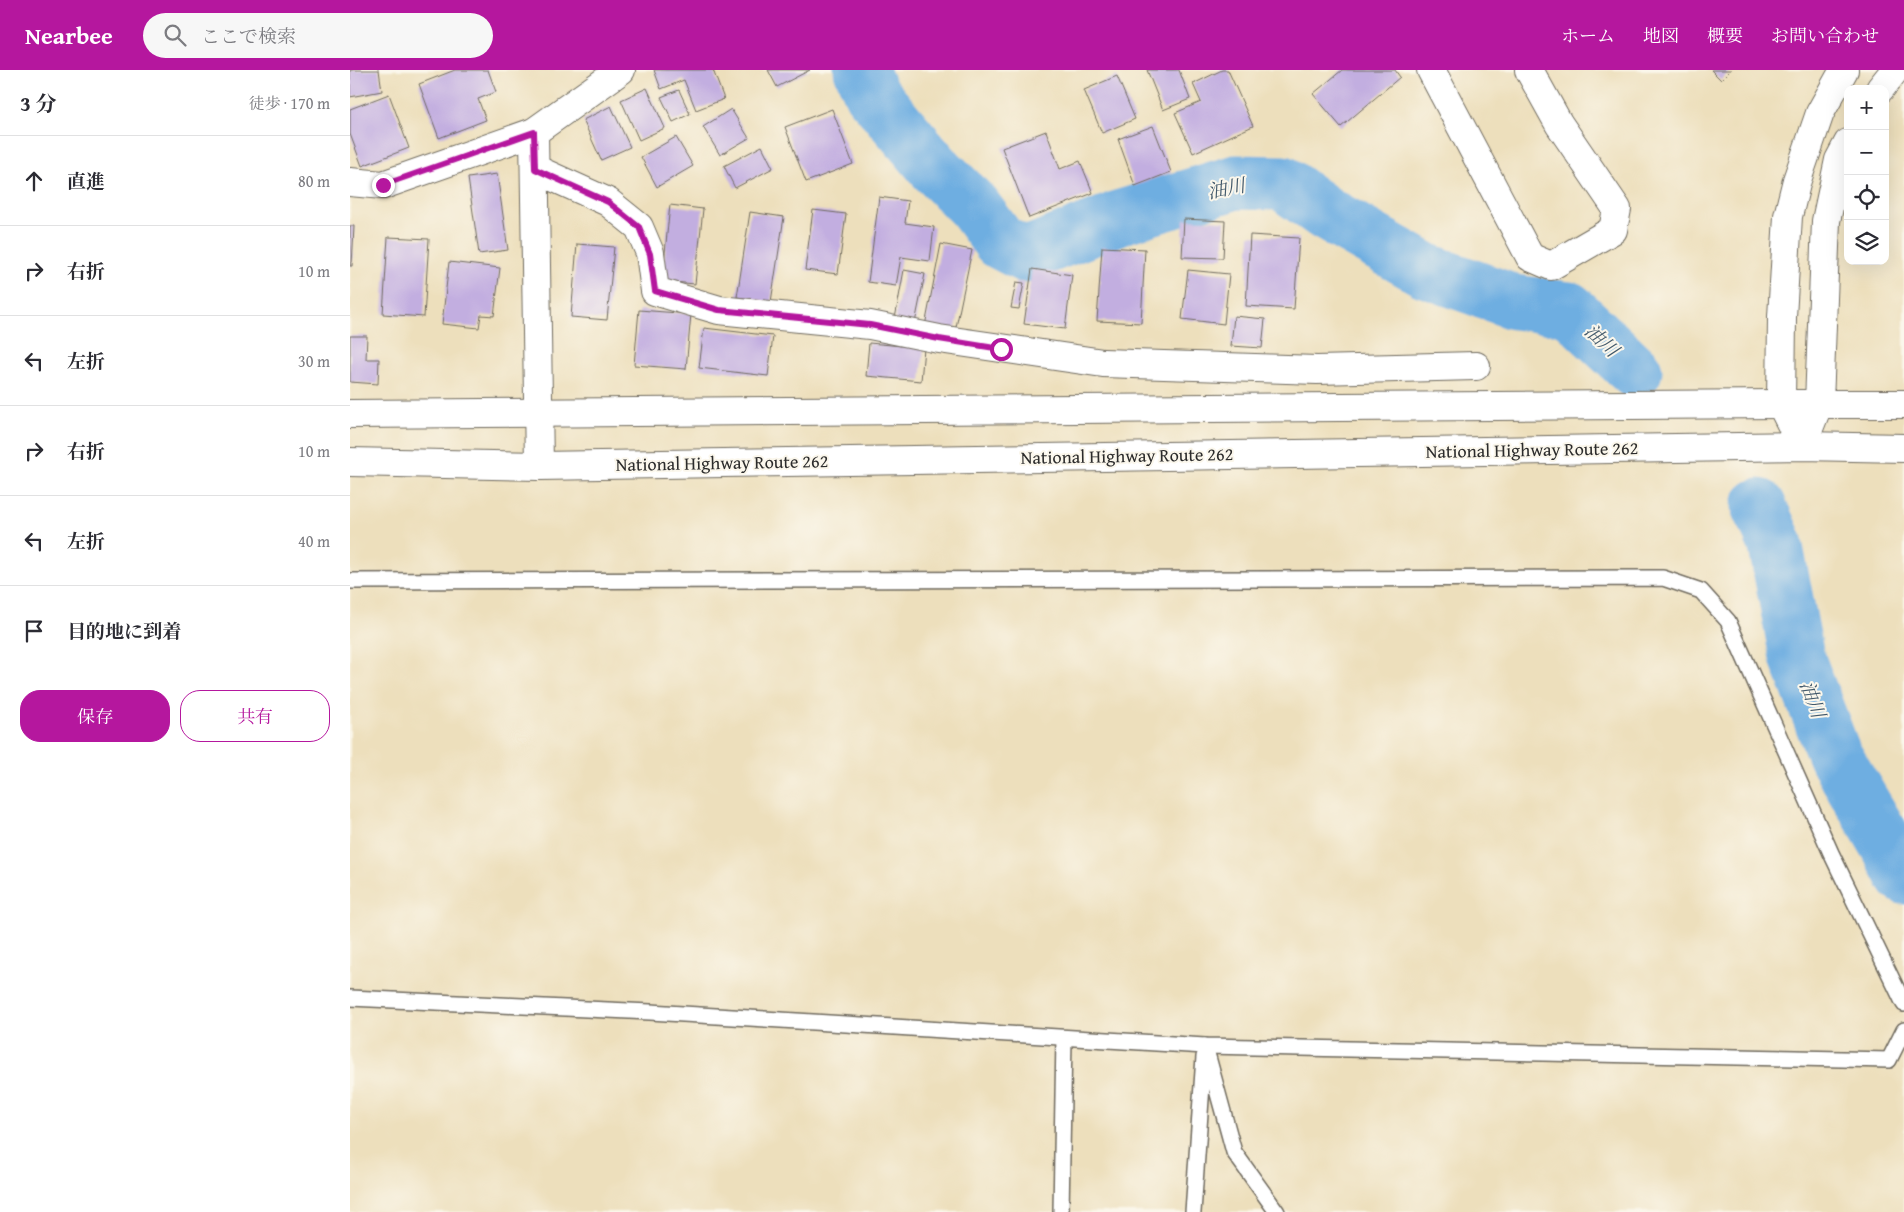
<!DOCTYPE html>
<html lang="ja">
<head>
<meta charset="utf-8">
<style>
  :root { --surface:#fff; --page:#f7f7f7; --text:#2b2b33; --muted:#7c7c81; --line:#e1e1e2; --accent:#b5179e }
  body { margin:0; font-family:"Gentium Book Plus","Noto Serif JP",serif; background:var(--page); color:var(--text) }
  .controls { position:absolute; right:15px; top:15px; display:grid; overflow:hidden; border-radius:10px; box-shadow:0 5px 20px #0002 }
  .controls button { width:45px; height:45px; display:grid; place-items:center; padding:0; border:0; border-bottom:1px solid var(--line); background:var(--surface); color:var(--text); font:25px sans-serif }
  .stop { position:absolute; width:15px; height:15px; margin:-11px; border:4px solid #b5179e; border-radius:50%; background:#fff }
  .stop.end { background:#b5179e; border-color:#fff; box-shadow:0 1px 5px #0008 }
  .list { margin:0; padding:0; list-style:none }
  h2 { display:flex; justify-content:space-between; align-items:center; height:65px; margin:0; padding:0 20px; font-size:21px }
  h2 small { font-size:16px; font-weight:400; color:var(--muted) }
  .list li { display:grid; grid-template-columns:32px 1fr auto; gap:15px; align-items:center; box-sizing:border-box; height:90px; padding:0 20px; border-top:1px solid var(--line) }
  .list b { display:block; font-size:19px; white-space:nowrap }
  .list em { font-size:16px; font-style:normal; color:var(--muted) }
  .actions { display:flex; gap:10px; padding:15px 20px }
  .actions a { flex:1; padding:11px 0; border:1px solid var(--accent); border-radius:20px; text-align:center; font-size:18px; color:var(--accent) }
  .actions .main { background:var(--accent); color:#fff }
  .icon { flex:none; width:28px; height:28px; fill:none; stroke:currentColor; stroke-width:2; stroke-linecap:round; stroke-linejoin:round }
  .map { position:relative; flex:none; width:1554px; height:1142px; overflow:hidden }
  header { display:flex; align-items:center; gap:30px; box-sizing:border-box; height:70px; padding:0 25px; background:var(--accent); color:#fff }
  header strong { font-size:24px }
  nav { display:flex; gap:28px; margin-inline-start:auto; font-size:18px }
  .search { width:350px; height:45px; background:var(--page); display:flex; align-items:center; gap:12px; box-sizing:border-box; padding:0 18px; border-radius:28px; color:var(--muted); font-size:19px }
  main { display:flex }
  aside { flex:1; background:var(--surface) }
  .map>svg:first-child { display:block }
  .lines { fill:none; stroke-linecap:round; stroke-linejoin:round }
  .river { stroke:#6eaee1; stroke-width:55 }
  .building { fill:#c2aee0 }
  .service-casing { stroke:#6f6a5e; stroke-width:18 }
  .minor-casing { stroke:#6f6a5e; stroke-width:30 }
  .tertiary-casing { stroke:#6f6a5e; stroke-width:30 }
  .trunk-casing { stroke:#6f6a5e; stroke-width:30 }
  .service { stroke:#fff; stroke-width:15 }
  .minor { stroke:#fff; stroke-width:28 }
  .tertiary { stroke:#fff; stroke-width:28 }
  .trunk { stroke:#fff; stroke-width:28 }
  .route { stroke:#b5179e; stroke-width:6 }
  .labels { text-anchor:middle; stroke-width:4; stroke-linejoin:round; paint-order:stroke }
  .street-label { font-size:18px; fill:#2b2b2b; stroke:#fbf7ec }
  .water-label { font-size:19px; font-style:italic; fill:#42596b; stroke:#fbf7ec }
</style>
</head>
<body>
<header>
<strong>Nearbee</strong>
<div class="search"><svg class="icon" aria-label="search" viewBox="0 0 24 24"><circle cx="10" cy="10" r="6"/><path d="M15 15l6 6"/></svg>ここで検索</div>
<nav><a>ホーム</a><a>地図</a><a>概要</a><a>お問い合わせ</a></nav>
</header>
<main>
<aside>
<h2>3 分<small>徒歩 · 170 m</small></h2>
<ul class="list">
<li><svg class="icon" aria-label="ahead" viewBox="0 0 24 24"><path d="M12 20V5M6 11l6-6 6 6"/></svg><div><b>直進</b></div><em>80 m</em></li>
<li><svg class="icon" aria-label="right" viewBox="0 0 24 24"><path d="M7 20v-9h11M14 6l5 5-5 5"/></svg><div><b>右折</b></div><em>10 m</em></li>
<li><svg class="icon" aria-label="left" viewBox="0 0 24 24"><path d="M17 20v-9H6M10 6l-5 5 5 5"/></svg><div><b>左折</b></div><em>30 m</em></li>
<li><svg class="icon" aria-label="right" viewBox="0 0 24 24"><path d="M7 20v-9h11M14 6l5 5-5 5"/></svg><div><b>右折</b></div><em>10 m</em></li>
<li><svg class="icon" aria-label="left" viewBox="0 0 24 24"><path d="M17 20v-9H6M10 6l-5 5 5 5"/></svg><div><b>左折</b></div><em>40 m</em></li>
<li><svg class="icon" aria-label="arrive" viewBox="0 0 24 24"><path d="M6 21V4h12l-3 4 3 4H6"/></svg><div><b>目的地に到着</b></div></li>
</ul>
<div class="actions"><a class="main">保存</a><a>共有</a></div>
</aside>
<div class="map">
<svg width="1554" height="1142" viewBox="0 0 1554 1142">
  <rect width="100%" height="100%" fill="#fbf7ec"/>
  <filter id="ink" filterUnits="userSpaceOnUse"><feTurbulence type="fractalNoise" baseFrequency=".02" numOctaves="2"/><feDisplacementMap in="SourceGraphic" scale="10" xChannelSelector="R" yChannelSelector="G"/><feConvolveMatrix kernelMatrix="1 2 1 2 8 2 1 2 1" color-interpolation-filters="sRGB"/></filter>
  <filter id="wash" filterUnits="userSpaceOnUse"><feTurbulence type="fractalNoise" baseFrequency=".0096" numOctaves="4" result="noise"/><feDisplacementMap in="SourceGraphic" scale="20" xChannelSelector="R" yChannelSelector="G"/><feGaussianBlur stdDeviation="1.12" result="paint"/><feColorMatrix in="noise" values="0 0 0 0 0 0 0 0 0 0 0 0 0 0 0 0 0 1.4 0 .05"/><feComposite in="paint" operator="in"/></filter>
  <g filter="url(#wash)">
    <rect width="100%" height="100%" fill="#eddfbc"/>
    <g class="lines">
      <g class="river">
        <polyline points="511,0 521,23 584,97 624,137 650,172 675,185 771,147 886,112 933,113 975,143 1075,200 1164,232 1219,239 1285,301"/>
        <polyline points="1409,436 1425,472 1447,587 1484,684 1537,774 1554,807"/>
      </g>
    </g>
    <g id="blocks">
      <g class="building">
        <polygon points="0,0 29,0 32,21 0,27"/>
        <polygon points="105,0 138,0 146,22 128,29 136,50 89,68 69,14"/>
        <polygon points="304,0 363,0 374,29 346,40 334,10 311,19"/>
        <polygon points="418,0 460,0 427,17"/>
        <polygon points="797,0 829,0 840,29 813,40"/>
        <polygon points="872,0 878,0 903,56 843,83 825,43 851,32 843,14"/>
        <polygon points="992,0 1045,0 1050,7 991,57 963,24"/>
        <polygon points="1361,0 1381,0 1371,10"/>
        <polygon points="767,6 785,49 752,63 734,20"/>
        <polygon points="297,18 315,58 289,70 271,30"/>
        <polygon points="329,20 340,44 323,52 311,27"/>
        <polygon points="39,24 59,78 12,96 0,64 0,39"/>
        <polygon points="261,36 280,77 251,90 233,50"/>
        <polygon points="381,39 399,68 370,85 353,57"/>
        <polygon points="482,39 503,94 456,112 435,57"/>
        <polygon points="803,56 821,102 785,116 768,69"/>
        <polygon points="696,61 710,99 730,91 743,123 679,148 652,78"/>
        <polygon points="326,67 343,96 307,117 291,87"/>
        <polygon points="412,76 423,98 385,118 374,96"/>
        <polygon points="147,104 158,180 129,184 118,108"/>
        <polygon points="529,127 558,131 555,153 584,157 580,191 551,187 546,216 518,212"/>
        <polygon points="320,135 353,139 345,214 312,211"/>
        <polygon points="463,140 496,144 488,204 455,200"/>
        <polygon points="400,142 434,147 421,232 387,227"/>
        <polygon points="834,149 875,151 873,188 832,187"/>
        <polygon points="0,156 4,156 2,196 0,196"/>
        <polygon points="900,165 949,168 944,239 896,236"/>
        <polygon points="38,167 79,169 74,247 33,244"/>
        <polygon points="227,174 264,177 257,250 221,247"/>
        <polygon points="591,174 622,180 605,262 575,256"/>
        <polygon points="752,177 795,179 791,253 747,251"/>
        <polygon points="99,192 150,198 144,246 131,245 129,258 92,254"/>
        <polygon points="682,199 722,205 715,259 674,254"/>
        <polygon points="554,200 575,204 564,258 544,254"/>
        <polygon points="838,200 879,204 874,254 832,249"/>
        <polygon points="666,212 674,213 669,239 661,238"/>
        <polygon points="289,240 341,244 336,299 284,295"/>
        <polygon points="884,246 915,249 912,278 881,276"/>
        <polygon points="354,258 423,266 418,306 349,298"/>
        <polygon points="0,266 17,266 16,289 29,289 28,314 0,312"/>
        <polygon points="519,273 574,278 571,311 516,306"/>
      </g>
    </g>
  </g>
  <g filter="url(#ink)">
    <use href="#blocks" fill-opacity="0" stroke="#6f6a5e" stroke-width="1"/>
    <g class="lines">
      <g class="service-casing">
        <g id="service">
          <polyline points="0,511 1313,508 1351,521 1378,551 1481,783 1554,934"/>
          <polyline points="0,928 300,942 855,976 1539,990 1554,960"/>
          <polyline points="855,976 884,1082 927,1142"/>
          <polyline points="711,1142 714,968"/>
          <polyline points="843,1142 854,987"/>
        </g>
      </g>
      <g class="minor-casing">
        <g id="minor">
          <polyline points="1081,0 1180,187 1201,196 1263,160 1267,139 1209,54 1179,0"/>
          <polyline points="184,62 189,396"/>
          <polyline points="185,99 258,132 289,157 300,183 305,221 369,240 520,255 589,269 753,293 967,300 1126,296"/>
          <polyline points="0,112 33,115 184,62 271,0"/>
        </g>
      </g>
      <g class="tertiary-casing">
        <g id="tertiary">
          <polyline points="1530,19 1545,0"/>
          <polyline points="1452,376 1431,334 1432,247 1438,146 1447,110 1470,43 1494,0"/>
          <polyline points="1452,376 1469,333 1476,151 1489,90 1498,73"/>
        </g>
      </g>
      <g class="trunk-casing">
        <g id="trunk">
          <polyline points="0,344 1431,334 1554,334"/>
          <polyline points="0,392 189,396 1452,376 1554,378"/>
        </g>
      </g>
      <use href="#service" class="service"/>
      <use href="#minor" class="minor"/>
      <use href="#tertiary" class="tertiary"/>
      <use href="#trunk" class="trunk"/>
    </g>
  </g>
  <g class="lines" filter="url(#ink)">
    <polyline class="route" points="33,115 184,62 185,99 258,132 289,157 300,184 305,221 369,240 520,255 589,269 651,279"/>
  </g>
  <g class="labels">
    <g class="street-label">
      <text transform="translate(1182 380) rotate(-1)" y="6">National Highway Route 262</text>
      <text transform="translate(777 386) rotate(-1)" y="6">National Highway Route 262</text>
      <text transform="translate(372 393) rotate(-1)" y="6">National Highway Route 262</text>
    </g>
    <g class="water-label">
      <text transform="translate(876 118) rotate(-11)" y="7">油川</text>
      <text transform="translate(1252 270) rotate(43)" y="7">油川</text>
      <text transform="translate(1463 629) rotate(69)" y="7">油川</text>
    </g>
  </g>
</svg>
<div class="controls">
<button>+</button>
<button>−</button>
<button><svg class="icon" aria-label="locate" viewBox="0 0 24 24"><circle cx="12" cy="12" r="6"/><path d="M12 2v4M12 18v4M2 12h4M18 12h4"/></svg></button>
<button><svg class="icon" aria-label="layers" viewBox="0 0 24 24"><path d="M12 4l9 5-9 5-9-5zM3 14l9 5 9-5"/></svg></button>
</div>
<div class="stop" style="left:651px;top:279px"></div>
<div class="stop end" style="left:33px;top:115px"></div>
</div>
</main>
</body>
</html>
